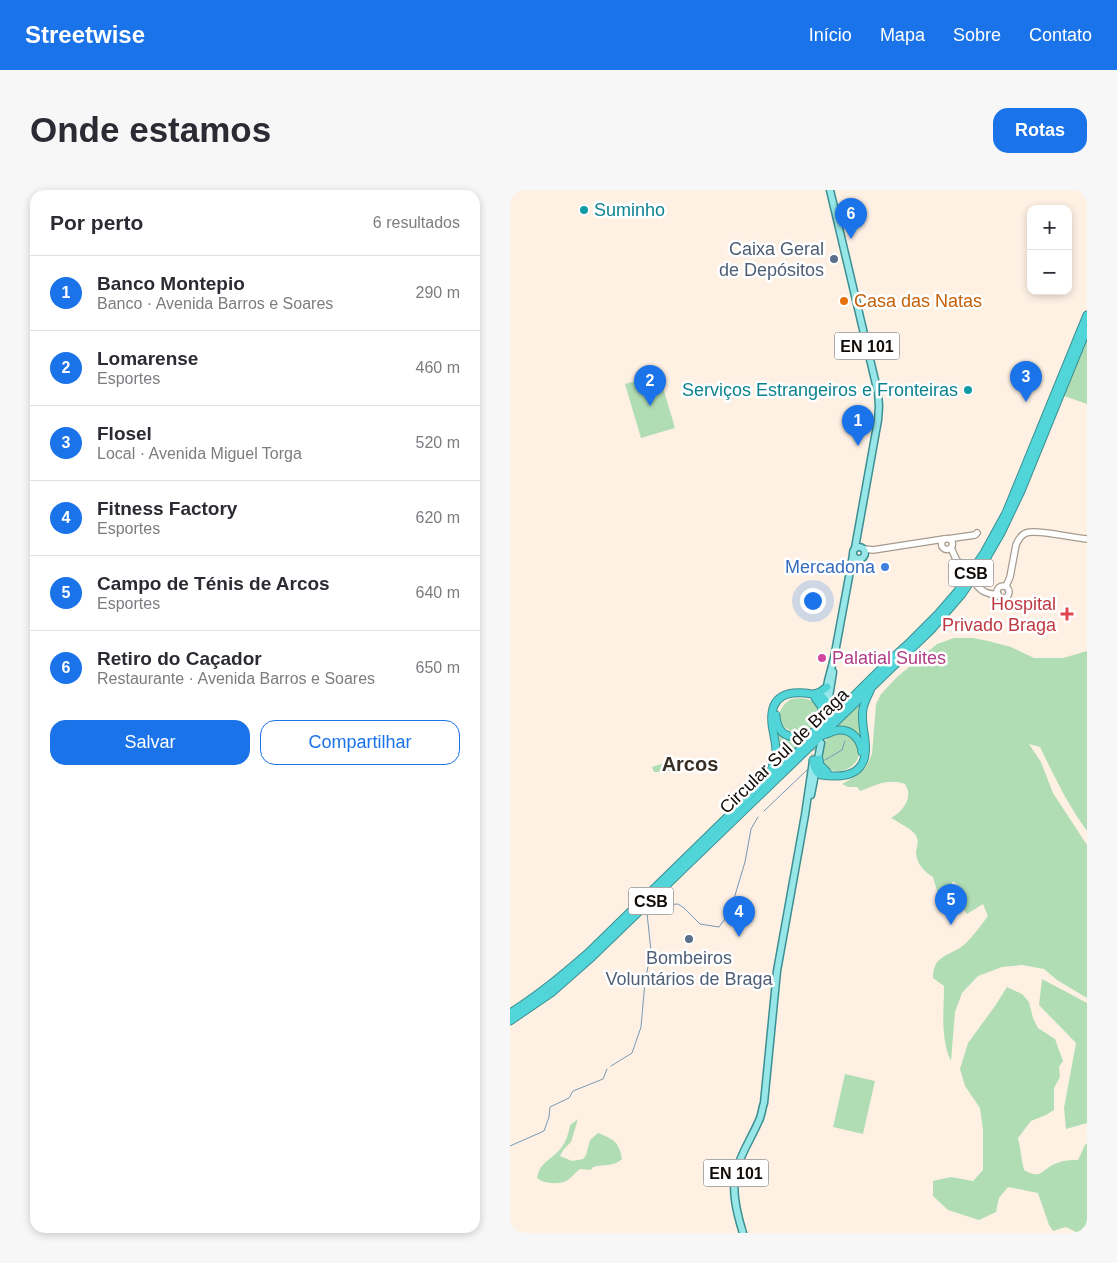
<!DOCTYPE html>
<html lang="pt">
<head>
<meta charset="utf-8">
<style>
  :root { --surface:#fff; --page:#f7f7f7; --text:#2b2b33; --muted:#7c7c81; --line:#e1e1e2; --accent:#1a73e8 }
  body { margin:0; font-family:Arial,sans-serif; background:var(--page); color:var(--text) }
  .controls { position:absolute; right:15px; top:15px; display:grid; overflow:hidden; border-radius:10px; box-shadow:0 2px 8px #0003 }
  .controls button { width:45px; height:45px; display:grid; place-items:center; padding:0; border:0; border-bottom:1px solid var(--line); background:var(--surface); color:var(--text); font:25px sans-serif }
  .you { position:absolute; left:302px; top:410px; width:18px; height:18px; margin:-12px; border:4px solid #fff; border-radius:50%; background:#1a73e8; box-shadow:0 0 0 8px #1a73e833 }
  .badge { display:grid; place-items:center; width:32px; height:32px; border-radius:50%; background:var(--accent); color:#fff; font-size:16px; font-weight:700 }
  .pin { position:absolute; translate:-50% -41px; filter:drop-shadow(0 1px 2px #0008) }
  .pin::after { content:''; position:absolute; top:26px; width:18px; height:15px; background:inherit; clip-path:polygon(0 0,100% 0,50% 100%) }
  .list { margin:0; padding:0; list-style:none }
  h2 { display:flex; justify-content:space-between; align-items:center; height:65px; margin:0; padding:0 20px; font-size:21px }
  h2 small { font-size:16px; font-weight:400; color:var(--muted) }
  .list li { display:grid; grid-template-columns:32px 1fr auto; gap:15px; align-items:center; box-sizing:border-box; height:75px; padding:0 20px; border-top:1px solid var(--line) }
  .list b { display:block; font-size:19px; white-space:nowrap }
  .list p { margin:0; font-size:16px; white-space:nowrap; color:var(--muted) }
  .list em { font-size:16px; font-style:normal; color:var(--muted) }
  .actions { display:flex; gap:10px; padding:15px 20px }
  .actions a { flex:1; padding:11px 0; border:1px solid var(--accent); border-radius:15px; text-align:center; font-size:18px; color:var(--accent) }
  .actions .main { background:var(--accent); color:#fff }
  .map { position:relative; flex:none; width:577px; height:1043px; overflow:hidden; border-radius:15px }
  header { display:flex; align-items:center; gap:30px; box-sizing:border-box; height:70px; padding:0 25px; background:var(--accent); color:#fff }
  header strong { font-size:24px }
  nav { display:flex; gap:28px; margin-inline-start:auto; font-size:18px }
  .intro { display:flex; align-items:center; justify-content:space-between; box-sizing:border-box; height:120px; padding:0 30px }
  h1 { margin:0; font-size:35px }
  .button { padding:12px 22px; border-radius:15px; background:var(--accent); color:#fff; font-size:18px; font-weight:700 }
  main { display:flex; gap:30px; padding:0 30px }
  aside { flex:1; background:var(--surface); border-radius:15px; box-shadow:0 2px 8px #0003 }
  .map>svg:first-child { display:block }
  .green { fill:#b1ddb5 }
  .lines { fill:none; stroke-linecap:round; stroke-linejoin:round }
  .stream { stroke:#7799b3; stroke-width:1 }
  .primary-tunnel { stroke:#dacfc3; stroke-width:6; stroke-dasharray:6 3; stroke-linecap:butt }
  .secondary-casing { stroke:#a69b8f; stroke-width:8 }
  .primary-casing { stroke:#3b8f90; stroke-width:9 }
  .highway-casing { stroke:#3b8f90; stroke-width:9 }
  .secondary { stroke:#fff; stroke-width:5.5 }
  .primary { stroke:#97e6e8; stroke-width:6 }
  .highway { stroke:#51d5d9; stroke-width:7 }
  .culture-dot { fill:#0f9aa8; stroke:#fff; stroke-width:2 }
  .service-dot { fill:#5c6f8a; stroke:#fff; stroke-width:2 }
  .food-dot { fill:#e8710a; stroke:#fff; stroke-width:2 }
  .shop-dot { fill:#3f7fe0; stroke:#fff; stroke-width:2 }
  .health-dot { fill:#e0444e; stroke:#fff; stroke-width:2 }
  .hotel-dot { fill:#d1479c; stroke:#fff; stroke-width:2 }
  .labels { text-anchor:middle; stroke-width:5; stroke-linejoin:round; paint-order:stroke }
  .shield { fill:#fff; stroke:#585552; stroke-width:1 }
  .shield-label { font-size:16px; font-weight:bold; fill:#110c08 }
  .culture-label { font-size:18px; fill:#0d838f; stroke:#fff; text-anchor:start }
  .service-label { font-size:18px; fill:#4e5e75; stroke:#fff; text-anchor:end }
  .food-label { font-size:18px; fill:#c56008; stroke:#fff; text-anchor:start }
  .shop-label { font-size:18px; fill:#366cbe; stroke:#fff; text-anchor:end }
  .health-label { font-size:18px; fill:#be3a42; stroke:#fff; text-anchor:end }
  .hotel-label { font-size:18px; fill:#b23c85; stroke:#fff; text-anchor:start }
  .street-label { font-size:18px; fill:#110c08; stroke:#fff }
  .quarter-label { font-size:20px; font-weight:bold; fill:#382e24; stroke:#fff }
</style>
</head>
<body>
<header>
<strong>Streetwise</strong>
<nav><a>Início</a><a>Mapa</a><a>Sobre</a><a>Contato</a></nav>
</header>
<div class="intro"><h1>Onde estamos</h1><a class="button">Rotas</a></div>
<main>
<aside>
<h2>Por perto<small>6 resultados</small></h2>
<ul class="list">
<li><span class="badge">1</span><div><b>Banco Montepio</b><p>Banco · Avenida Barros e Soares</p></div><em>290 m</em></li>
<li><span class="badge">2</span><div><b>Lomarense</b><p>Esportes</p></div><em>460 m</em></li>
<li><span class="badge">3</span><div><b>Flosel</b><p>Local · Avenida Miguel Torga</p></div><em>520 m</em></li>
<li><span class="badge">4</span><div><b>Fitness Factory</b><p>Esportes</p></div><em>620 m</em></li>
<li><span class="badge">5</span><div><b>Campo de Ténis de Arcos</b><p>Esportes</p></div><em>640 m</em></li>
<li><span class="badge">6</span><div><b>Retiro do Caçador</b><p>Restaurante · Avenida Barros e Soares</p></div><em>650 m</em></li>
</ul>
<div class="actions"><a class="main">Salvar</a><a>Compartilhar</a></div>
</aside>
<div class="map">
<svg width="577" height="1043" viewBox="0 0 577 1043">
  <rect width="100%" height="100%" fill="#fef1e4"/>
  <g class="green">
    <polygon points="577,149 577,214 554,206"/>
    <polygon points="149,184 165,238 131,248 115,194"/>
    <path d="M 444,448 L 463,448 L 478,451 L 501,457 L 524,468 L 553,468 L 577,461 L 577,641 C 558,615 544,586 530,557 L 519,554 L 531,572 L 543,603 L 577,655 L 577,808 L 547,790 L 534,779 L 512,775 L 492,777 L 468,786 L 452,803 L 445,822 L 441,871 C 430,849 434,820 434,796 L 423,788 C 423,763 441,767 456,753 C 464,745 471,735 478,726 L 473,714 L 457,724 L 453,719 L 452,699 L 443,691 L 436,710 L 432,712 L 429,708 L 423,687 C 414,682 406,673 406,662 C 407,655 410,650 404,643 C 399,638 388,632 381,628 C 390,623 400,613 398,601 C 398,599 396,597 395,594 C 378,588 366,595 350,601 L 347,597 L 338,597 L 332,594 L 348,585 L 356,577 L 362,564 L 366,514 L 371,504 L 387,487 L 427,454 Z"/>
    <path d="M 281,509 C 295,507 301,508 310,519 L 308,532 C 295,544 282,547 270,532 C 268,521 272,515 281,509 Z"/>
    <path d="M 354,509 L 353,549 L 351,550 C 346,540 337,535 326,537 Z"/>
    <path d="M 265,535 C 277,547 278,553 297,548 L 265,578 Z"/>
    <path d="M 333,542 L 346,549 C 347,553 350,559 349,564 C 347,582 316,589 312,569 C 311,565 312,561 313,557 C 315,547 323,544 333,542 Z"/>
    <polygon points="163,570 166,579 154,582 153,580 150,582 144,582 142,577"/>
    <polygon points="532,789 577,813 577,933 556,939 554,918 566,853 529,815"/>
    <path d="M 497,797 L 512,804 L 519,812 L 523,828 L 528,838 L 545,849 L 553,871 L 549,877 L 550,887 L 544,898 L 544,920 L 536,925 L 521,931 L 508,948 C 511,959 511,969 514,980 C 532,991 532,978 547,973 C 554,970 561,970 568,970 L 575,955 L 577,953 L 577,1043 L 568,1043 L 556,1037 L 543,1041 L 539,1035 L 528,1003 L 498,997 L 489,1008 L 486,1022 L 469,1030 L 438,1020 L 423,1006 L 423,991 L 441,987 L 463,991 L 473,980 L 473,940 L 470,918 L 455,896 L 450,879 L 458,853 L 485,816 Z"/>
    <polygon points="335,884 365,891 353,944 323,937"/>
    <path d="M 68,929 L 61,952 L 54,959 L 50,966 L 62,971 L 73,969 L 76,965 L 80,950 L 88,943 C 104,949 109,952 112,969 C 104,977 93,974 83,977 L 81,980 L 70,979 C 66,982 62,987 58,990 C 50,995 34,994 27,988 C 29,976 35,973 43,966 C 54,958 58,947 60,935 Z"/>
  </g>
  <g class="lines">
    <g class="stream">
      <polyline points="315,570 332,560 335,551"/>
      <polyline points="254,621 297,580"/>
      <polyline points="101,876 122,863 131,837 135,792 141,761 137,723 153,715 168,714 174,718 190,734 209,737 220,722 235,672 241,639 248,627"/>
      <polyline points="0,956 34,941 39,927 40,917 59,908 63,901 93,889 97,879"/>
    </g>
    <polyline class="primary-tunnel" points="303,570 307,549"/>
    <g class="secondary-casing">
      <g id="secondary">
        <circle cx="437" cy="354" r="5.5"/>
        <polyline points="437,349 465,345 467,343"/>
        <polyline points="441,358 446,369 457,383"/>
        <polyline points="354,359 363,360 434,349"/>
        <path d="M 465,393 C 471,401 477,405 488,404"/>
        <circle cx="493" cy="402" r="6"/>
        <path d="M 496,396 L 500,387 L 506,355 C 508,350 511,345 516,343 C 526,339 564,348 577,349"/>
      </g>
    </g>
    <g class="primary-casing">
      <g id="primary">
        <polyline points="320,0 368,203 369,216 368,230 345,358"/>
        <circle cx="349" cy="363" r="6"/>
        <polyline points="316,525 323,482"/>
        <polyline points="310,532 318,491 324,468 343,365"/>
        <polyline points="301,605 311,553"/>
        <path d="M 233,1043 C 227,1024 221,1001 226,982 C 231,962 243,946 250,928 C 252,923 252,918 254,913 L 267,781 L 295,625 L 303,571"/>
      </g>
    </g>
    <g class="highway-casing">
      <g id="highway">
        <polyline points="304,504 310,502 317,497"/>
        <polyline points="305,508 311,516 312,519"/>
        <path d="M 266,525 C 267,550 288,551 305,541"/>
        <path d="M 314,545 C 319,543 325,540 330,540 C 343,540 351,551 352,562"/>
        <polyline points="309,569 310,575 317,582"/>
        <path d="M 303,570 C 304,576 305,583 311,585 C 339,589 359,583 355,550 C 354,540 351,530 353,519 C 354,513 357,507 360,501"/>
        <path d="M 258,587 C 262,579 265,570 266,561 C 266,552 263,543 262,534 C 259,505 278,500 302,504 C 312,505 315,508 318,517"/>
        <path d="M 0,823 C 28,806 53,785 78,763 L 247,598 L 283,566 L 378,472 L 401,451 L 428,424 L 447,402 L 474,363 L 496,323 L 577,125"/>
        <polyline points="0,831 41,803 82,767 421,440 452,404 476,369 491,343 511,301 577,139"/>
      </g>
    </g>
    <use href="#secondary" class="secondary"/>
    <use href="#primary" class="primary"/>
    <use href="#highway" class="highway"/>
  </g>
  <g class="culture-dot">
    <circle cx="74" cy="20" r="5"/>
    <circle cx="458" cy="200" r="5"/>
  </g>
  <g class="service-dot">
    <circle cx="324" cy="69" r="5"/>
    <circle cx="179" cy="749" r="5"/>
  </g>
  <circle class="food-dot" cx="334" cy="111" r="5"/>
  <circle class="shop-dot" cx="375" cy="377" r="5"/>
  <path class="health-dot" d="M554.5 416.5h5v5h5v5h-5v5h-5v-5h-5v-5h5z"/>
  <circle class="hotel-dot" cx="312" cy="468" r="5"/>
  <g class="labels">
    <g class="shield">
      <rect x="324.5" y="142.5" width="65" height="27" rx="4"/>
      <rect x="438.5" y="369.5" width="45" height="27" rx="4"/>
      <rect x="118.5" y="697.5" width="45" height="27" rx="4"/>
      <rect x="193.5" y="969.5" width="65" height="27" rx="4"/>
    </g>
    <g class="shield-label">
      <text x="357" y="162">EN 101</text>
      <text x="461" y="389">CSB</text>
      <text x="141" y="717">CSB</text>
      <text x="226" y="989">EN 101</text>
    </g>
    <g class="culture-label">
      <text x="84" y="26">Suminho</text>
      <text x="448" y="206" text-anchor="end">Serviços Estrangeiros e Fronteiras</text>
    </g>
    <g class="service-label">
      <text x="314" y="65">Caixa Geral<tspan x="314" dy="21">de Depósitos</tspan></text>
      <text x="179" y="774" text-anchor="middle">Bombeiros<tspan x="179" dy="21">Voluntários de Braga</tspan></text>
    </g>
    <g class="food-label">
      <text x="344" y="117">Casa das Natas</text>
    </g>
    <g class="shop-label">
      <text x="365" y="383">Mercadona</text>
    </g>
    <g class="health-label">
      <text x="546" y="420">Hospital<tspan x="546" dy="21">Privado Braga</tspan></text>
    </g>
    <g class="hotel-label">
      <text x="322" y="474">Palatial Suites</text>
    </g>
    <g class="street-label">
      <text transform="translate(274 561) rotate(-44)" y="6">Circular Sul de Braga</text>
    </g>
    <g class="quarter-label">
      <text x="180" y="581">Arcos</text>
    </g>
  </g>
</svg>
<div class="controls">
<button>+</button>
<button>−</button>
</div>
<div class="you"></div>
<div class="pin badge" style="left:348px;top:256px">1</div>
<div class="pin badge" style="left:140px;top:216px">2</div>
<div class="pin badge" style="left:516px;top:212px">3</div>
<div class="pin badge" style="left:229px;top:747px">4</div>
<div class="pin badge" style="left:441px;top:735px">5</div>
<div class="pin badge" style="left:341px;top:49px">6</div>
</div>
</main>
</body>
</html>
